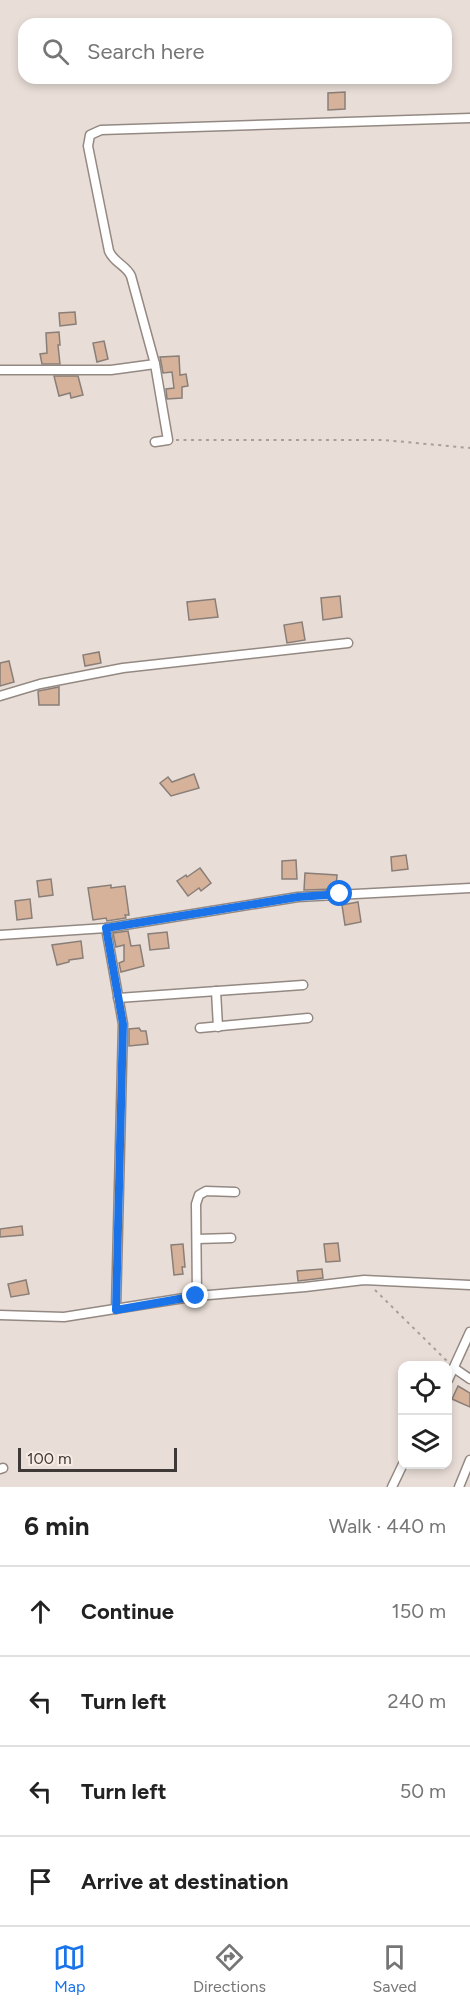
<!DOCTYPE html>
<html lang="en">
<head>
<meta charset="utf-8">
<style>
  :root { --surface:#fff; --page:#f6f6f6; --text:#222; --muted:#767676; --line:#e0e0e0; --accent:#1a73e8 }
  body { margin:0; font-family:Figtree,sans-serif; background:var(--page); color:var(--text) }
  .controls { position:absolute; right:18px; bottom:18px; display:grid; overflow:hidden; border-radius:12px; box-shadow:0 3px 9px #0003 }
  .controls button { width:54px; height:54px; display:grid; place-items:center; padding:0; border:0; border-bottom:2px solid var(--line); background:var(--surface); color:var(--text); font:30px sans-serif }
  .scale { position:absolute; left:18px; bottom:15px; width:159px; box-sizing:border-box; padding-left:6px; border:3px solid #3e3937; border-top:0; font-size:16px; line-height:21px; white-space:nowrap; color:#3e3937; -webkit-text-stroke:4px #f7ebe4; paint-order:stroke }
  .stop { position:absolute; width:18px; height:18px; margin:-14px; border:4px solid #1a73e8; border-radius:50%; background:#fff }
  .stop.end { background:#1a73e8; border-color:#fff; box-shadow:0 2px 6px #0008 }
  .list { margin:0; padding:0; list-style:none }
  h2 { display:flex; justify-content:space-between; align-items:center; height:78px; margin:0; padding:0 24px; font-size:26px }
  h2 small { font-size:20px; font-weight:400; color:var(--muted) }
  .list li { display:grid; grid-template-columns:39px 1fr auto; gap:18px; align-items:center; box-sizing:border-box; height:90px; padding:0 24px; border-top:2px solid var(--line) }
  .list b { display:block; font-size:22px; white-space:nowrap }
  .list em { font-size:20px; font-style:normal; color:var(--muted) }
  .icon { flex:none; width:33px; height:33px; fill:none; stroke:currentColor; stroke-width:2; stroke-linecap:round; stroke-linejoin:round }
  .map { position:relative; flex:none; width:470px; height:1487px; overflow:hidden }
  .search { position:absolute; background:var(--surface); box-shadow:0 3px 9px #0003; left:18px; right:18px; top:18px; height:66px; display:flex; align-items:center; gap:15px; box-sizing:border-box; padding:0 21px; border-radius:18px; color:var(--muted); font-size:22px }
  .sheet { height:438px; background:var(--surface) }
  nav { display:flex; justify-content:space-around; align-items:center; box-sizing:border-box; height:84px; border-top:2px solid var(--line); background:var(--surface); font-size:16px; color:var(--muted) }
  nav a { display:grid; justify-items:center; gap:3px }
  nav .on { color:var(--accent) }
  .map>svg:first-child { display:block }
  .building { fill:#d6b29a; stroke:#897f78; stroke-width:1.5 }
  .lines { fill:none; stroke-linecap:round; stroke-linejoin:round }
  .street-casing { stroke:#938982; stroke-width:11 }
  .path { stroke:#a89f9a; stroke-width:2; stroke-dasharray:3 4.5; stroke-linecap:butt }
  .street { stroke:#fff; stroke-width:8 }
  .route { stroke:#1a73e8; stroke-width:8 }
</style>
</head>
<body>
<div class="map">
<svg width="470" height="1487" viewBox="0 0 470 1487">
  <rect width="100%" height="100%" fill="#e9ded7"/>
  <g class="building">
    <polygon points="345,92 345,109 328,110 328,93"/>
    <polygon points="75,312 76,324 60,326 59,313"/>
    <polygon points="59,332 60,345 58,345 60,364 42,364 40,354 47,353 46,333"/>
    <polygon points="104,341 108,359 97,362 93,343"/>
    <polygon points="179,356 180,375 186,374 188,386 182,387 182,398 167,399 166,389 174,388 172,372 163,373 160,357"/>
    <polygon points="54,376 78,376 83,395 71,398 70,393 59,396"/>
    <polygon points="340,596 342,617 323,620 321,598"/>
    <polygon points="215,599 218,617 189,620 187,602"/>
    <polygon points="302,622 305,640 287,643 284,625"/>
    <polygon points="99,652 101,663 85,666 83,655"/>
    <polygon points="9,661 14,682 0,686 0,663"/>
    <polygon points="59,687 59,705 39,705 38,691"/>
    <polygon points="194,774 199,788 171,796 160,783 168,777 172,782"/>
    <polygon points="406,855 408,869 392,871 391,857"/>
    <polygon points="296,860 297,879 282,879 282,861"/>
    <polygon points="200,868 211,883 201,891 199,888 188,896 177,881 186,875 187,877"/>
    <polygon points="305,873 337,875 336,889 304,890"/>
    <polygon points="51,879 53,895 39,897 37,881"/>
    <polygon points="111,885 111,888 125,886 129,915 125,915 126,918 107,921 106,918 93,920 88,888"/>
    <polygon points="30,899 32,918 17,920 15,901"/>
    <polygon points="358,902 361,922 345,925 342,905"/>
    <polygon points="128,931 131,946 140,945 144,966 121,972 119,963 124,961 124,945 116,947 113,933"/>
    <polygon points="167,932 169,948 150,950 148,934"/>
    <polygon points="81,941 83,958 69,960 69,962 57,965 52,945"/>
    <polygon points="139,1028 141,1031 146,1031 148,1044 129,1046 129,1029"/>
    <polygon points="22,1226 23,1235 0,1237 0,1229"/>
    <polygon points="338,1243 340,1261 326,1262 324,1244"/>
    <polygon points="183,1244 185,1267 182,1267 183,1274 174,1275 171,1245"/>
    <polygon points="322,1269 323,1278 298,1281 297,1271"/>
    <polygon points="26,1280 29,1294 11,1297 8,1284"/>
    <polygon points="458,1386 470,1393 470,1407 452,1399"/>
  </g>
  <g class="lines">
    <g class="street-casing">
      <g id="street">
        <polyline points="0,370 111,370 155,364"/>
        <path d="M 155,442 L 168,440 L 155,364 L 131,276 C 126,265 114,263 109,251 L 88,146 L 90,135 L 101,130 L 470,118"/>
        <polyline points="0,696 40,684 123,668 348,643"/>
        <polyline points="106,928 123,1024 116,1309"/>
        <polyline points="0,935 106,928 298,897 470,888"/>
        <polyline points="216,991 218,1027"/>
        <polyline points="118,998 303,985"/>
        <polyline points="200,1028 308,1018"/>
        <polyline points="197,1239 231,1238"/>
        <polyline points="197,1296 196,1204 199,1195 206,1191 235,1192"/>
        <polyline points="0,1315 64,1317 197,1296 305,1287 364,1280 470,1285"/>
        <polyline points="454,1368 470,1379"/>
        <polyline points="448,1380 470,1332"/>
        <polyline points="0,1469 3,1468"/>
        <polyline points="392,1487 403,1464"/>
        <polyline points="459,1487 470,1460"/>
      </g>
    </g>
    <g class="path">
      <polyline points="176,440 384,440 470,448"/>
      <polyline points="375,1290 448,1362"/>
    </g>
    <use href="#street" class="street"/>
  </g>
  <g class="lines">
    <polyline class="route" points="196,1296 116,1310 123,1024 106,928 298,897 340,894"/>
  </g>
</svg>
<div class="controls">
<button><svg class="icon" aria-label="locate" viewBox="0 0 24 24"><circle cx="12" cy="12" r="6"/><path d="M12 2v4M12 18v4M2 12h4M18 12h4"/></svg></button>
<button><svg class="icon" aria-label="layers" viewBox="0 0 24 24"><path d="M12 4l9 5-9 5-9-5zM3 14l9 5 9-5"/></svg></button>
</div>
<div class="scale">100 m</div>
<div class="stop" style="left:340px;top:894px"></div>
<div class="stop end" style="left:196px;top:1296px"></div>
<div class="search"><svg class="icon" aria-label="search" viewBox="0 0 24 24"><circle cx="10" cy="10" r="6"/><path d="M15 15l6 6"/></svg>Search here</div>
</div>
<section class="sheet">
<h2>6 min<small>Walk · 440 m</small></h2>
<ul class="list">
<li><svg class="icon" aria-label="ahead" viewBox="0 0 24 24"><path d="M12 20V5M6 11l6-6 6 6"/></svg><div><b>Continue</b></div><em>150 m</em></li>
<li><svg class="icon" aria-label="left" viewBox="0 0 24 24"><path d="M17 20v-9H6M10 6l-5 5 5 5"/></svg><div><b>Turn left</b></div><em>240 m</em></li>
<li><svg class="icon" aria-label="left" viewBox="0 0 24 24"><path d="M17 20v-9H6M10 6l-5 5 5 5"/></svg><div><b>Turn left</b></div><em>50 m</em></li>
<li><svg class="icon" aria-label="arrive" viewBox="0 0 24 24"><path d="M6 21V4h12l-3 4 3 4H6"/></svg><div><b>Arrive at destination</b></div></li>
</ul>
</section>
<nav>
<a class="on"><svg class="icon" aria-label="map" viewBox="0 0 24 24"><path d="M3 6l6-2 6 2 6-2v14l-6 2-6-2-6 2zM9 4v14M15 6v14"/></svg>Map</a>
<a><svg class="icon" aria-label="directions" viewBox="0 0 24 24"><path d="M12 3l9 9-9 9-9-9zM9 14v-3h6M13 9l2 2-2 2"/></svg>Directions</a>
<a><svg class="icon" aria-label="saved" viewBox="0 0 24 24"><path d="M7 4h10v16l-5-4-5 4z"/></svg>Saved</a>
</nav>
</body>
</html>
